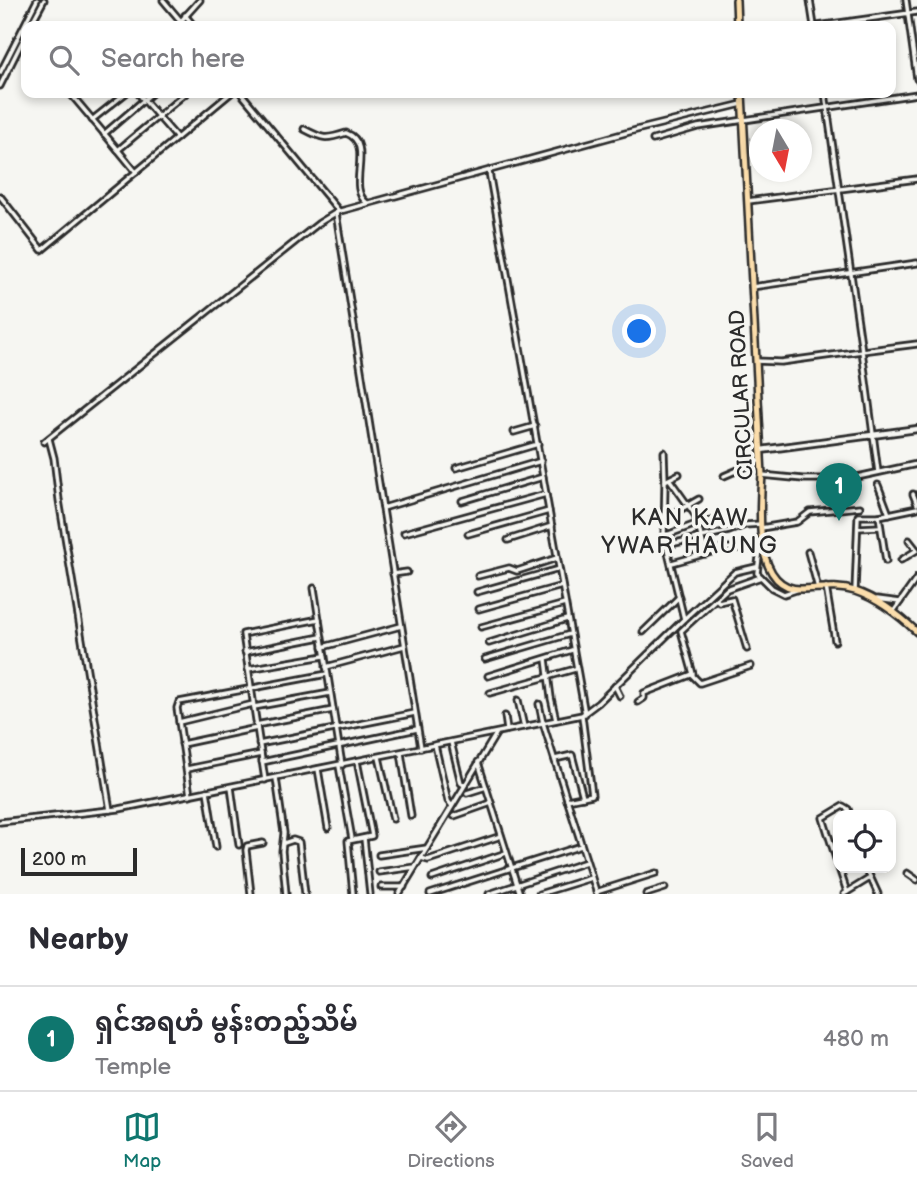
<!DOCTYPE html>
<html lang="en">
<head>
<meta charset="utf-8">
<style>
  :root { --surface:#fff; --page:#f2f2f3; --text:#2b2b33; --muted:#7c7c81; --line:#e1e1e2; --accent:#0f766e }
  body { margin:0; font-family:"Balsamiq Sans","Noto Sans Myanmar",sans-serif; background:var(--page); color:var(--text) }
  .controls { position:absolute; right:21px; bottom:21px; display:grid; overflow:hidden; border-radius:14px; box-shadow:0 4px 10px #0003 }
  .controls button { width:63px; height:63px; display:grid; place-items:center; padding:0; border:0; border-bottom:2px solid var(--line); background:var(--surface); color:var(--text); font:35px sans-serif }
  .compass { position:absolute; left:749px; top:119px; width:63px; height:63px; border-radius:50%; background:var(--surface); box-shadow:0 4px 10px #0003; rotate:170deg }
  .scale { position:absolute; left:21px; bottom:18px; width:116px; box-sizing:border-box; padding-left:7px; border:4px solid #2b2b2b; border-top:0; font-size:19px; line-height:24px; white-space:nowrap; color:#2b2b2b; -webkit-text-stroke:5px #f6f6f2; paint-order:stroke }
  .you { position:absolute; left:640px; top:332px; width:24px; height:24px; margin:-18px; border:5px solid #fff; border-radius:50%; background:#1a73e8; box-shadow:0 0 0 10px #1a73e833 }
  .badge { display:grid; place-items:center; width:46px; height:46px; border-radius:50%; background:var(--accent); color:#fff; font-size:23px; font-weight:700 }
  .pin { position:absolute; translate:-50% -58px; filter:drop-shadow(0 2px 4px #0008) }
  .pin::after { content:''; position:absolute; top:37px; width:24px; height:21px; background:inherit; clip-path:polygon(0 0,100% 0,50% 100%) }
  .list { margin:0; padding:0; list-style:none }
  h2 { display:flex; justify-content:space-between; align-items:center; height:91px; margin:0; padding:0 28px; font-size:30px }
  h2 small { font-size:23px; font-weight:400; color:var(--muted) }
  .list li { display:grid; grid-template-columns:46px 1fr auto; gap:21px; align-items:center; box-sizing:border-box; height:105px; padding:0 28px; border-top:2px solid var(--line) }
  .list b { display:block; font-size:26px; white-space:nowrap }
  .list p { margin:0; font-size:23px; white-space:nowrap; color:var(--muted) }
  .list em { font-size:23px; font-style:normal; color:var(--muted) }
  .icon { flex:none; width:38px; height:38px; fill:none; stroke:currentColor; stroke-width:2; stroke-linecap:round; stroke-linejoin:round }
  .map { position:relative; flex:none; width:917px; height:894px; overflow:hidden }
  .search { position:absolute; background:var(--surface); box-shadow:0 4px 10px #0003; left:21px; right:21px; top:21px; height:77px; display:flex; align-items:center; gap:18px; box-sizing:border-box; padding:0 24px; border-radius:14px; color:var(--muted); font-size:26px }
  .sheet { height:196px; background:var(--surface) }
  nav { display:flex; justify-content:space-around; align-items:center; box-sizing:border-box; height:98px; border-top:2px solid var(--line); background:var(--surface); font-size:19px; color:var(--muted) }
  nav a { display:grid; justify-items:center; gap:4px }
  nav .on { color:var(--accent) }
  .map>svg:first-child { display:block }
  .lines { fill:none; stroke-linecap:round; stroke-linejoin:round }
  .minor-casing { stroke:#2b2b2b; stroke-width:9 }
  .secondary-casing { stroke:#2b2b2b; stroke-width:10 }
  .primary-casing { stroke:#2b2b2b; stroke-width:10 }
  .minor { stroke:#f6f6f2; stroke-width:3.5 }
  .secondary { stroke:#f6f6f2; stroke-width:4.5 }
  .primary { stroke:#fbddab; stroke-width:5 }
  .labels { text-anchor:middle; stroke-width:7; stroke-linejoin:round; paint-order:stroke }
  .street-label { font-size:21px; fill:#2b2b2b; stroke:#f6f6f2 }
  .quarter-label { font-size:24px; letter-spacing:2px; fill:#2b2b2b; stroke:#f6f6f2 }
</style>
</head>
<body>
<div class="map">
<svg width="917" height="894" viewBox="0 0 917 894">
  <rect width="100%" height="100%" fill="#f6f6f2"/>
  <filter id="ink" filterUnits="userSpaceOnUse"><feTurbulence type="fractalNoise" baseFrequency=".0143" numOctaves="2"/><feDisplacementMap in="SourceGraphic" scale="14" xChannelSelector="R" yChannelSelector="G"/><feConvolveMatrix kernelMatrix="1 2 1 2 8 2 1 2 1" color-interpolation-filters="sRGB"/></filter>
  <g filter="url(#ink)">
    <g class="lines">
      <g class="minor-casing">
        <g id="minor">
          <polyline points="163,0 185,26"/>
          <polyline points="810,0 814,26"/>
          <polyline points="906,0 917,79"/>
          <polyline points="185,15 194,26"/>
          <polyline points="181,21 200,0"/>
          <polyline points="30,26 44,0"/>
          <polyline points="817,26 917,12"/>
          <polyline points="0,73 37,0"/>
          <polyline points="0,86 26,34"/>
          <polyline points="70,93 118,150 186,93"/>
          <polyline points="138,93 177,138"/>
          <polyline points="241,93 339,211"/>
          <polyline points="92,120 126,93"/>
          <path d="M 304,129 C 323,139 325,140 346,133 C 376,144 345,187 367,203"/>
          <polyline points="104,134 152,93"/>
          <polyline points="653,140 698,127 917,94"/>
          <polyline points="118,150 136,172"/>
          <polyline points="489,172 585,714"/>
          <polyline points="0,196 42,250 231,93"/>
          <polyline points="748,201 917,179"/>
          <polyline points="336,213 421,748"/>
          <polyline points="752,287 917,263"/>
          <polyline points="756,361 781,362 862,351 825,93"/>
          <polyline points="514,432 535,426"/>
          <polyline points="49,439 54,458 59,500 110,810"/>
          <polyline points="44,442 319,223 337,212 640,129 742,104"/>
          <polyline points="664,452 665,481"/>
          <polyline points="456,468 538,444"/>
          <polyline points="878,472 862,351 917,344"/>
          <polyline points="679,474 665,481 664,536 699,523 736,514"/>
          <polyline points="762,475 803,479 848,479 917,464"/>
          <polyline points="724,476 761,460"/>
          <polyline points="670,480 695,515 706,554"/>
          <polyline points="878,485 889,514"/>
          <polyline points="913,494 917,504"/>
          <polyline points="462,501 543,477"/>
          <polyline points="383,508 541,461"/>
          <polyline points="879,516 886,561"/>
          <polyline points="664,519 699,499"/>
          <polyline points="761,528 797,522 810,512 860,507"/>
          <polyline points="858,528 880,527"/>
          <polyline points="404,533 546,494"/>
          <polyline points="468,534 549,511"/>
          <polyline points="664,536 684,619"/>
          <polyline points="508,540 552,526"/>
          <polyline points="909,540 916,549"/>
          <polyline points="666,545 729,531 745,525 761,524"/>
          <polyline points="760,549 757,573 772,588 784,594 799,589"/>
          <polyline points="808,552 818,588"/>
          <polyline points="901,560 917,550"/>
          <polyline points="672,563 726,548 760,549"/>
          <polyline points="393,574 407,572"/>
          <polyline points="478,576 509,568 517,571 557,558"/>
          <polyline points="826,587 835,641"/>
          <polyline points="314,588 342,765"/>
          <polyline points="855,591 858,516 879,516 917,508"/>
          <polyline points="477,592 559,569"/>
          <polyline points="716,599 719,602 732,599 747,649"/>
          <polyline points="877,599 900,602"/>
          <polyline points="479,609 562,586"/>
          <polyline points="893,612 917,578"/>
          <polyline points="481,627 565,604"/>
          <polyline points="643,632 679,597"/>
          <polyline points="489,643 567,619"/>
          <polyline points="323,647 401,626"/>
          <polyline points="245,652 321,637"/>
          <polyline points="485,659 570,634"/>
          <polyline points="546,659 551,698 556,720"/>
          <polyline points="326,667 404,646"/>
          <polyline points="248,669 324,656"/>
          <polyline points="692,675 700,683 751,666"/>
          <polyline points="488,676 572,650"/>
          <polyline points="615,686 620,696"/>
          <polyline points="490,693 575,669"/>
          <polyline points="518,700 524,727"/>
          <polyline points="638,702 644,698 644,693 693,674 681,631 727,589 761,577"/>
          <polyline points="539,704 543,723 597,894"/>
          <polyline points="254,707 330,693"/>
          <polyline points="505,716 507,730"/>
          <polyline points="179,722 253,704"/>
          <polyline points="256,725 333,710"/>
          <polyline points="451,742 461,783 464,785"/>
          <polyline points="182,744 257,728"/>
          <polyline points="259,744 415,713"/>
          <polyline points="435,745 448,801 452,806"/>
          <polyline points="401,753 411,816"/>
          <polyline points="379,757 393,819"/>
          <polyline points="555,759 572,755 583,797"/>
          <polyline points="262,762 417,729"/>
          <polyline points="478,762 520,894"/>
          <polyline points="339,766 352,839"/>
          <polyline points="187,769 261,754"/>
          <polyline points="318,769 328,828"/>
          <polyline points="276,778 284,833 282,851 286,894"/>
          <polyline points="265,780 243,634 319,619"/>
          <polyline points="231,787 239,845"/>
          <polyline points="207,791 216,847"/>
          <polyline points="467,793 486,787"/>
          <polyline points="190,795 177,708 179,702 327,674"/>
          <polyline points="567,800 592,795 582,716"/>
          <polyline points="454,816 491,803"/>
          <polyline points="0,822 119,809 582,715 598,703 684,619 735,572 756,567"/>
          <polyline points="364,838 370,894"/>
          <polyline points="284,843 293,840 299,842 305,894"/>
          <polyline points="379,855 427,848"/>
          <polyline points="421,858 428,860 501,836"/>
          <polyline points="838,865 823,818 843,806 848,809 850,815"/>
          <polyline points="839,868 847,892"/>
          <polyline points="866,868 878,894"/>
          <polyline points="379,872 415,867"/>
          <polyline points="907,873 917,880"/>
          <polyline points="432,878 506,853"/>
          <polyline points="381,887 404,887"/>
          <polyline points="596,892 656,873"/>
          <polyline points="251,894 246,850 247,846 263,843"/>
          <polyline points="353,894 348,841 372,836 357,761"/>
          <polyline points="399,894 496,734"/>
          <polyline points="430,894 581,846"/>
          <polyline points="489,894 586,862"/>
          <polyline points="539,894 591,878"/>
          <polyline points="646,894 665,888"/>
          <polyline points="844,894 870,878"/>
        </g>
      </g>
      <g class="secondary-casing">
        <polyline id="secondary" points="761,450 917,429"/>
      </g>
      <g class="primary-casing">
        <g id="primary">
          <polyline points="736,0 737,26"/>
          <path d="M 742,93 L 762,475 C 760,507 752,589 801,589 C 819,589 836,585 855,591 C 879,599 899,615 917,632"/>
        </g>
      </g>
      <use href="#minor" class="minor"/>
      <use href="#secondary" class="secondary"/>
      <use href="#primary" class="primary"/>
    </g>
  </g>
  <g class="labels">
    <g class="street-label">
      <text transform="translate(741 395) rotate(-93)" y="7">CIRCULAR ROAD</text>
    </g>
    <g class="quarter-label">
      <text x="690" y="525">KAN KAW<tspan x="690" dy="28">YWAR HAUNG</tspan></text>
    </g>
  </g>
</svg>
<div class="controls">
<button><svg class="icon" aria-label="locate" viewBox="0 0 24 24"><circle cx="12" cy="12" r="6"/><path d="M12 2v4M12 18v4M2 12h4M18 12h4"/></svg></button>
</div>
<svg class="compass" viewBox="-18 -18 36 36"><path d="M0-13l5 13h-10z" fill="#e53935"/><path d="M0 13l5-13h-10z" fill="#7c7c81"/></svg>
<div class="scale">200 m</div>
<div class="you"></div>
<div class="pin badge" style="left:839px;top:521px">1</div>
<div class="search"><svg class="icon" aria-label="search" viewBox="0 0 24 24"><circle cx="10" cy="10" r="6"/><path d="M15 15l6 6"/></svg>Search here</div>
</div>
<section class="sheet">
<h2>Nearby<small></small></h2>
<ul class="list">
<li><span class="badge">1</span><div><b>ရှင်အရဟံ မွန်းတည့်သိမ်</b><p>Temple</p></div><em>480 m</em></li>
</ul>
</section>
<nav>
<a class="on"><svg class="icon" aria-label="map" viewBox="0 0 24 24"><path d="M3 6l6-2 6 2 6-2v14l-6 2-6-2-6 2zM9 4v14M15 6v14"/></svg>Map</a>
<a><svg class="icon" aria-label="directions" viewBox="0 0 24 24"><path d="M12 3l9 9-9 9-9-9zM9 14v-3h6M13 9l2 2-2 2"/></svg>Directions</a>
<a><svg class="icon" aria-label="saved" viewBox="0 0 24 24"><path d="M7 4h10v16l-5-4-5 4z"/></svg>Saved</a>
</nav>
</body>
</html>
